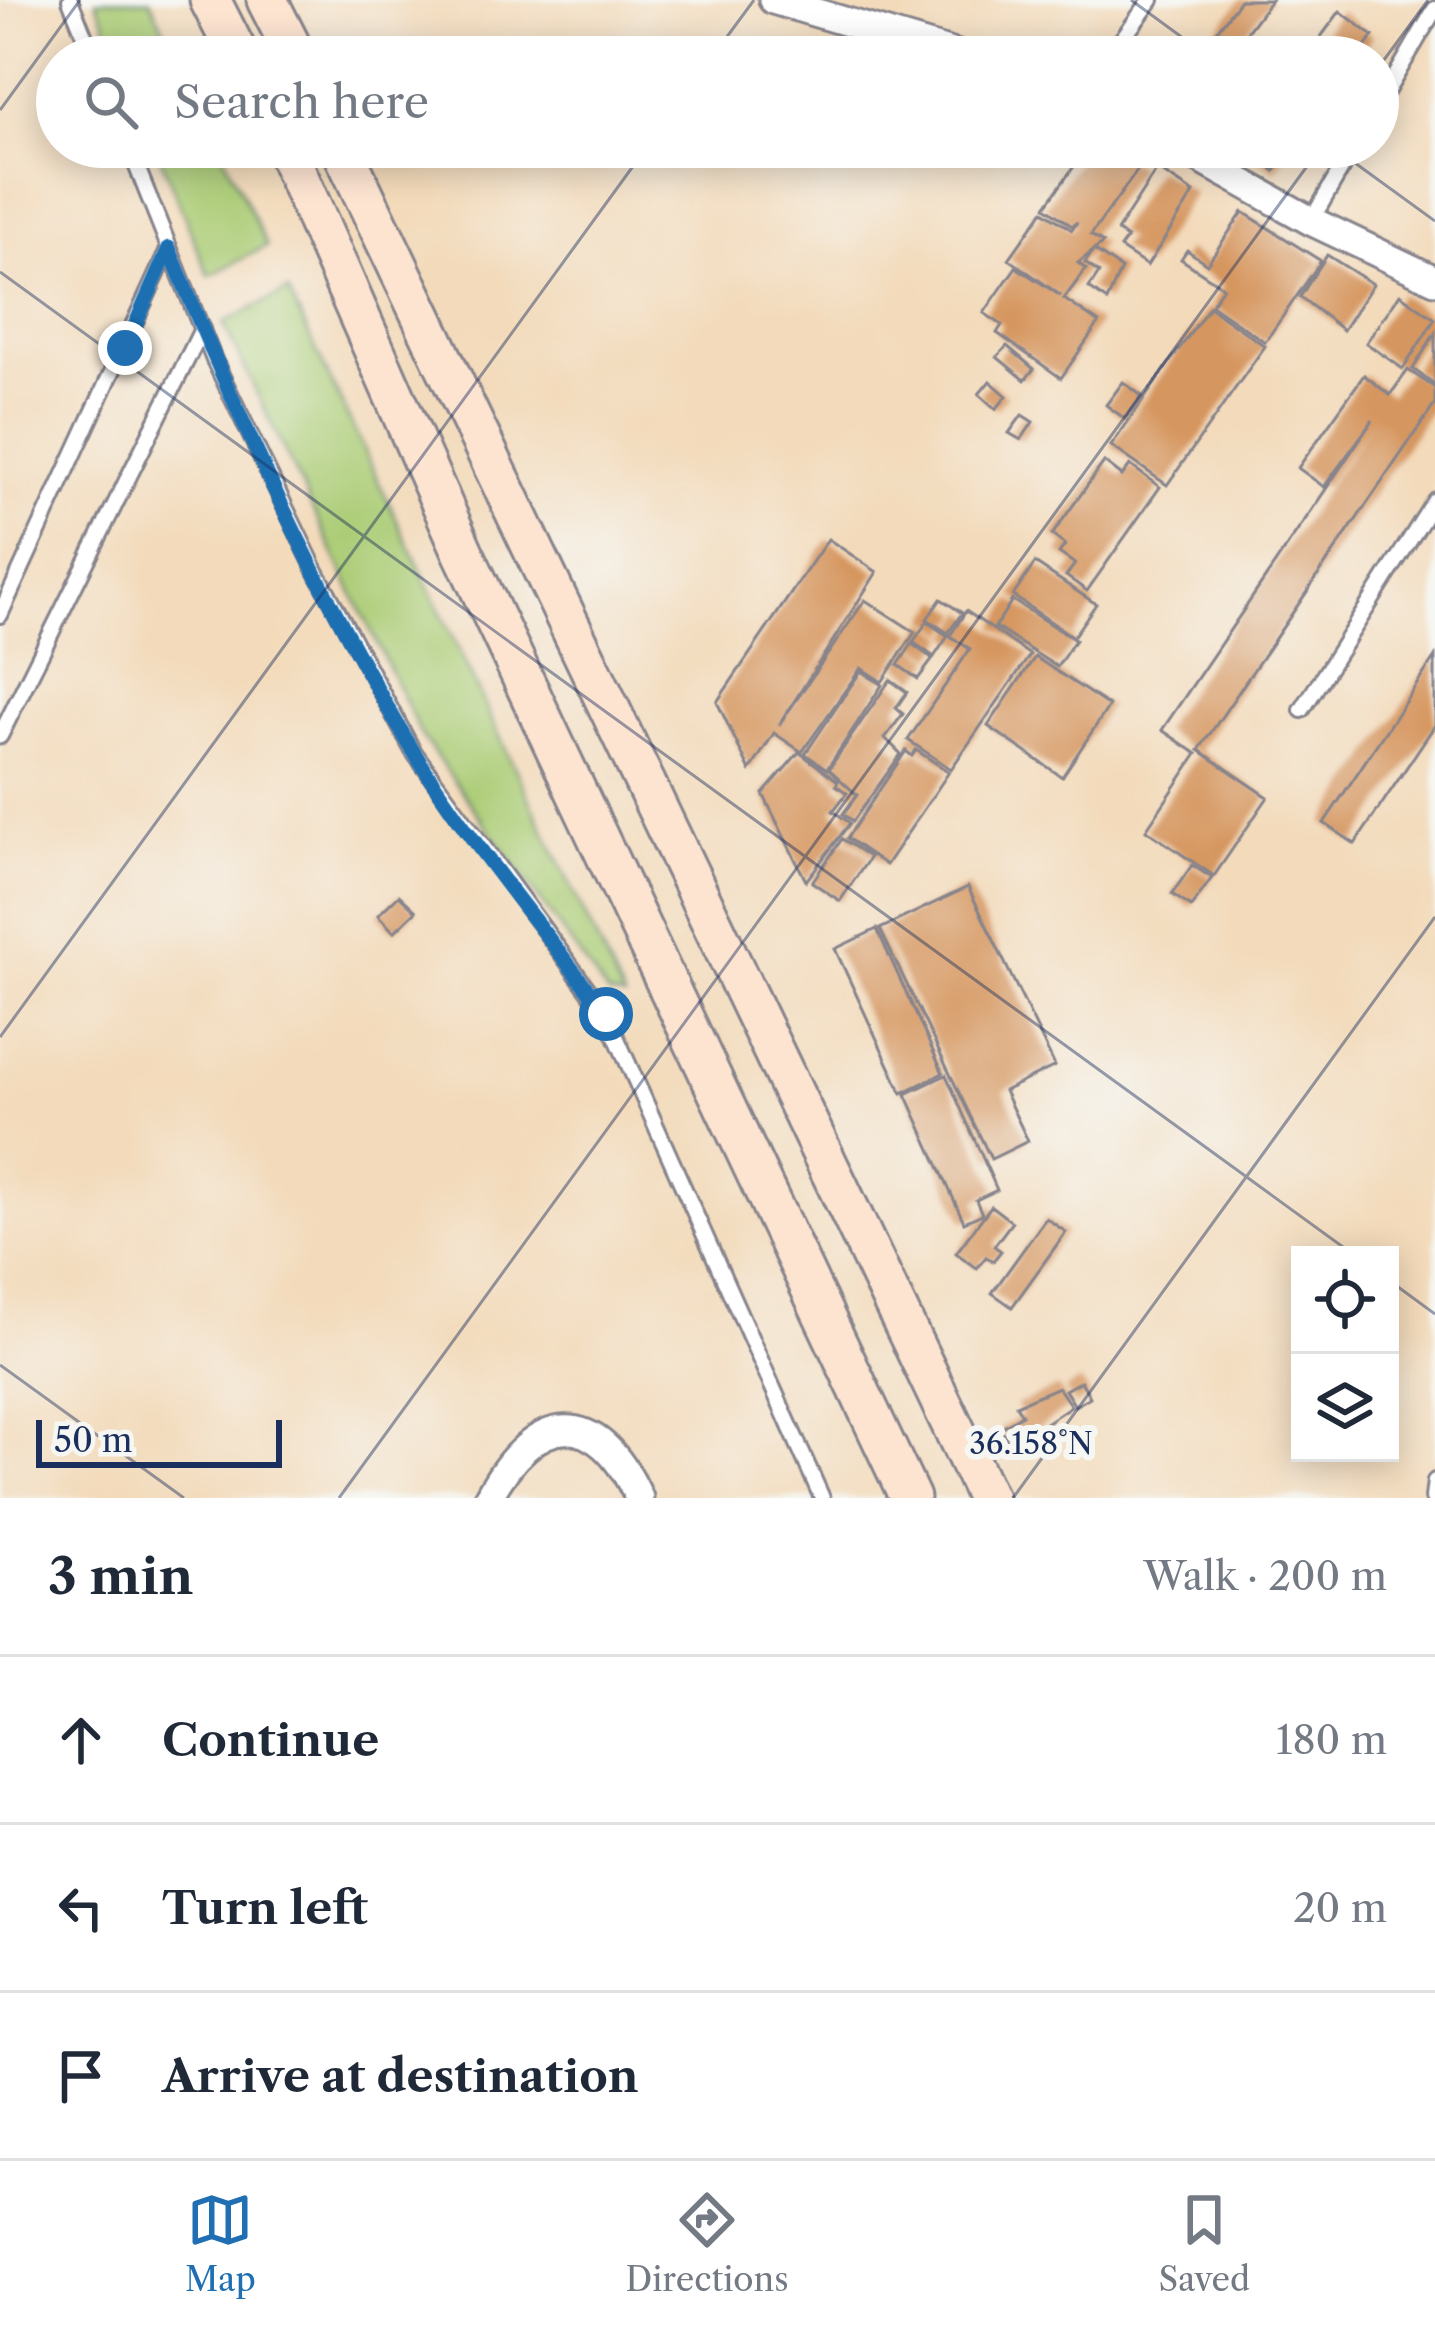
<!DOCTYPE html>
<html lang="en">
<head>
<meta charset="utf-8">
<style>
  :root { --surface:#fff; --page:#f6f6f7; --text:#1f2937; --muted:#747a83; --line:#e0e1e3; --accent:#1f6fb2 }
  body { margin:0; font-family:"Libre Caslon Text",serif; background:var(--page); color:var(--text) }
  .controls { position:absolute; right:36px; bottom:36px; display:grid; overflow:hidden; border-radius:0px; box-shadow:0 6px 30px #0003 }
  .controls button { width:108px; height:108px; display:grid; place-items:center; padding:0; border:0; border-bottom:3px solid var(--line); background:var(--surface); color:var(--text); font:60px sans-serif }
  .scale { position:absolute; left:36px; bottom:30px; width:246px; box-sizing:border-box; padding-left:12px; border:6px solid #1b2f5e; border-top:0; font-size:33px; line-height:42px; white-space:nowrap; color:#1b2f5e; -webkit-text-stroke:9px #f6f6f2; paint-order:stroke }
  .stop { position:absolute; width:36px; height:36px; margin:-27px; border:9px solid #1f6fb2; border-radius:50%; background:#fff }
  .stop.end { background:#1f6fb2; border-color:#fff; box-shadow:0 3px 12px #0008 }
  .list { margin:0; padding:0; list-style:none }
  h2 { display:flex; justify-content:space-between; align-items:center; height:156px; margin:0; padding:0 48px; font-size:51px }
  h2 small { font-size:39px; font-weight:400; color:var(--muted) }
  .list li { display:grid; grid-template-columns:78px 1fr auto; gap:36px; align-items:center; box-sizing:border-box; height:168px; padding:0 48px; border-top:3px solid var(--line) }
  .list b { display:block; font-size:45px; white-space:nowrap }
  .list em { font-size:39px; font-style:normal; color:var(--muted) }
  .icon { flex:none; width:66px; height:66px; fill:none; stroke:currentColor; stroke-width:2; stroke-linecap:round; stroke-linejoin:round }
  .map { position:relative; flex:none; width:1435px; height:1498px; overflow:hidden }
  .search { position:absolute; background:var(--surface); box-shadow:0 6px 30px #0003; left:36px; right:36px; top:36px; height:132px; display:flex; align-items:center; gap:30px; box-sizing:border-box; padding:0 42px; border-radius:66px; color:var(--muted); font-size:45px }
  .sheet { height:660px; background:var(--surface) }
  nav { display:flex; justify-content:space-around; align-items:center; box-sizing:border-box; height:168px; border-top:3px solid var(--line); background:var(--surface); font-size:33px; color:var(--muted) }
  nav a { display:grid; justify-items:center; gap:6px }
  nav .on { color:var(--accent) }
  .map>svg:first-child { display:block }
  .green { fill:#abcc74; stroke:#637e69; stroke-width:3 }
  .building { fill:#d6965f }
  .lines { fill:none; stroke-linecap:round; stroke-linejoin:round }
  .service-casing { stroke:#87848c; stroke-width:20 }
  .minor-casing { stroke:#87848c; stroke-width:33 }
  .secondary-casing { stroke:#87848c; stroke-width:45 }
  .service { stroke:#fff; stroke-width:14 }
  .minor { stroke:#fff; stroke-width:27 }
  .secondary { stroke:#fde4d1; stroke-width:39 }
  .route { stroke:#1f6fb2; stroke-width:15 }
  .ticks { fill:none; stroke:#1b2f5e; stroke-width:3; stroke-opacity:0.45 }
  .ticks-label { font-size:30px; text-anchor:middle; fill:#1b2f5e; stroke:#f6f6f2; stroke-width:12; stroke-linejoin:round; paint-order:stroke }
</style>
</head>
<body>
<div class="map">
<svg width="1435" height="1498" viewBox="0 0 1435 1498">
  <rect width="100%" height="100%" fill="#f6f6f2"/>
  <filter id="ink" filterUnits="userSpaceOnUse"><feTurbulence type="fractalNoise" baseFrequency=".00833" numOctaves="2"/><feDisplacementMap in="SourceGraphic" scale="24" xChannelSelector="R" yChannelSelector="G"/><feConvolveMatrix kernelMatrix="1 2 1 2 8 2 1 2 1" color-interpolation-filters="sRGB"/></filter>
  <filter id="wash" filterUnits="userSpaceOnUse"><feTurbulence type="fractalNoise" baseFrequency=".004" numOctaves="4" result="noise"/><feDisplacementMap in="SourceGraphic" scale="48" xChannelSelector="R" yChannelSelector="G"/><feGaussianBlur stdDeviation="2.7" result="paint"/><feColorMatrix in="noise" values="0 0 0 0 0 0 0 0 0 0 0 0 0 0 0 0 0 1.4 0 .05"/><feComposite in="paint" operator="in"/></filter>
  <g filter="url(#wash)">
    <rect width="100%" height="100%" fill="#f3daba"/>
    <g class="green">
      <polygon points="96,0 150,0 177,57 119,57"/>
      <polygon points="156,147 220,147 267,246 209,276"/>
      <polygon points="288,291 624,998 608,995 421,735 223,323"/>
    </g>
    <g id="blocks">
      <g class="building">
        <polygon points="1240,0 1271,0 1246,33 1274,53 1271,57 1197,57"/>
        <polygon points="1340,11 1373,36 1358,57 1306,57"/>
        <polygon points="1088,147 1111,147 1139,168 1091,235 1103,243 1078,263 1086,269 1064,299 1099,323 1061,378 997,333 1002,325 984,313 1016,267 1061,296 1009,259 1043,211 1072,230 1077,222 1072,226 1045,207"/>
        <polygon points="1243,147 1292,147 1275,171"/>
        <polygon points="1157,169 1194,193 1147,266 1120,248 1127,238 1117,231"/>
        <polygon points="1243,212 1321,261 1265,342 1211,305 1223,287 1181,259 1187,250 1207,264"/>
        <polygon points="1094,250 1121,269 1107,301 1089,288 1099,273 1085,263"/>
        <polygon points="1327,255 1373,284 1343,330 1300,297"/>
        <polygon points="1400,294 1435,319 1403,369 1366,343"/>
        <polygon points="1209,307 1265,346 1167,485 1111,446"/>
        <polygon points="1435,333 1435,385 1413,369"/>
        <polygon points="1007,346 1034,369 1025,380 997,357"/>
        <polygon points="1408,370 1435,388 1435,404 1199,750 1268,797 1214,876 1146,830 1197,754 1162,730 1373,420 1324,487 1298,468 1364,375 1390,395"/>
        <polygon points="990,381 1007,396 996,409 979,394"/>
        <polygon points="1123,382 1142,396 1125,419 1106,405"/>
        <polygon points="1022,415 1033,422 1021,440 1009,433"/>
        <polygon points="1104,462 1122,476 1130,465 1160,487 1087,591 1066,576 1075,564 1059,553 1065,545 1052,535"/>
        <polygon points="828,539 877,572 779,725 865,600 915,632 882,682 861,668 802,752 774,733 750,771 717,702"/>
        <polygon points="1035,563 1096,604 1073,637 1013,596"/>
        <polygon points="941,599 962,613 948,633 927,619"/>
        <polygon points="1012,600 1075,640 1057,667 995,627"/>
        <polygon points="966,611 1030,655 951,769 908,740 970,649 950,636"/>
        <polygon points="927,622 948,636 934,657 913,642"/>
        <polygon points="912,644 933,659 918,679 898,665"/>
        <polygon points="1035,657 1109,706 1062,777 988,726"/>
        <polygon points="1435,657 1435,725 1355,844 1324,823"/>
        <polygon points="861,671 882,685 827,769 805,754"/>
        <polygon points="890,680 907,692 896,708 903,714 885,738 901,754 853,821 843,814 857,795 829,769"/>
        <polygon points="916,750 949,772 886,865 847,838 906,751 912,756"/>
        <polygon points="799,752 838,781 836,785 847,793 833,811 850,823 806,881 763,794"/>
        <polygon points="842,839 870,857 840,901 812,882"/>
        <polygon points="1192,865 1212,878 1191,907 1172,894"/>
        <polygon points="968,887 1055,1066 1004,1091 1028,1141 991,1159 880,929"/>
        <polygon points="399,895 416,911 394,932 378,915"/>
        <polygon points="877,929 943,1073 902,1093 835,949"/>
        <polygon points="946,1075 997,1190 976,1200 982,1214 964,1222 906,1094"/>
        <polygon points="991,1206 1012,1222 994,1246 1001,1251 993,1261 986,1257 977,1268 956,1253"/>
        <polygon points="1046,1218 1066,1232 1012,1307 992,1293"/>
        <polygon points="1081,1381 1090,1397 1075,1406 1065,1390"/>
        <polygon points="1058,1387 1071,1406 1011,1446 1000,1428 1022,1415 1016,1405"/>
      </g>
    </g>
  </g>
  <g filter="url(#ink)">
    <use href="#blocks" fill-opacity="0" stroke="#87848c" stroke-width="3"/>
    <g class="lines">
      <g class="service-casing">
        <g id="service">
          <polyline points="70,0 93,57"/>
          <polyline points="1109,57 1151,0"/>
          <polyline points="1378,106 1435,9"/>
          <polyline points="129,147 214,360 315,569 413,751 606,1014 822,1498"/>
          <polyline points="1311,221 1354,147"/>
          <polyline points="0,615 169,248"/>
          <polyline points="1302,710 1435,500"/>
          <polyline points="0,736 202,329"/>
          <polyline points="1433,1498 1435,1481"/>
        </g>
      </g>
      <g class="minor-casing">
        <g id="minor">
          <polyline points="773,0 965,57"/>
          <polyline points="1179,147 1311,221 1435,280"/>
          <path d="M 488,1498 C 535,1410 597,1404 639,1498"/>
        </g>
      </g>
      <g class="secondary-casing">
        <g id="secondary">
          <polyline points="210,0 239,57"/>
          <polyline points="267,0 296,57"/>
          <polyline points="285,147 463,552 910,1498"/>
          <polyline points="341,147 987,1498"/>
        </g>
      </g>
      <use href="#service" class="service"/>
      <use href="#minor" class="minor"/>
      <use href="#secondary" class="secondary"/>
    </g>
  </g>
  <g class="lines" filter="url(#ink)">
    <path class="route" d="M 125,348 L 169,248 C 238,419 317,591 412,749 C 468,841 542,927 606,1014"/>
  </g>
  <path class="ticks" d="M 1131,0 L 1209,57M 712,57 L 754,0M 1378,68 L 1428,0M 0,110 L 80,0M 1333,147 L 1435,221M 0,272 L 1354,1255M 0,1037 L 647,147M 1390,1281 L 1435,1314M 0,1365 L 184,1498M 339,1498 L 1321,147M 1013,1498 L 1435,917"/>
  <g class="ticks-label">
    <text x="1031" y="1454">36.158°N</text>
  </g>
</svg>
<div class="controls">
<button><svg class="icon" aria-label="locate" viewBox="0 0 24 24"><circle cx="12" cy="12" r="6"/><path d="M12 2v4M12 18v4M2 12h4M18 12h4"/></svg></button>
<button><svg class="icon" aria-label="layers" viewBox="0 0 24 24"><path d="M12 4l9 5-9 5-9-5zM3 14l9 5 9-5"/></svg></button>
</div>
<div class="scale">50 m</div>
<div class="stop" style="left:606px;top:1014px"></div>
<div class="stop end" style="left:125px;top:348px"></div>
<div class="search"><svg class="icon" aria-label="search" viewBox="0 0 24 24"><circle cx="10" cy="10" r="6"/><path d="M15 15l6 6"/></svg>Search here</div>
</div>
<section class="sheet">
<h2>3 min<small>Walk · 200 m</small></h2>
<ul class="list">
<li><svg class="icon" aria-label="ahead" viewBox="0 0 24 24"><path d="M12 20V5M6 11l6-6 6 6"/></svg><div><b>Continue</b></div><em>180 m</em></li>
<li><svg class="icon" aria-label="left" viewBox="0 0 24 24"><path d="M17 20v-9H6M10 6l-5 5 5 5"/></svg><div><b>Turn left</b></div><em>20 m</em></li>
<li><svg class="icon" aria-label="arrive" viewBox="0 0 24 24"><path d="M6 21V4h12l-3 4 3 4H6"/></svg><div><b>Arrive at destination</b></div></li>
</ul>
</section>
<nav>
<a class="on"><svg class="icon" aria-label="map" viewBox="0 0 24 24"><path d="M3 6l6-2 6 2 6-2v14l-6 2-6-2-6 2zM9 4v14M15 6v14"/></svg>Map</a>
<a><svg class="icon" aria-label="directions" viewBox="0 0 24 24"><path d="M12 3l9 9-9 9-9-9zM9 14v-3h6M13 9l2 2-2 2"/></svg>Directions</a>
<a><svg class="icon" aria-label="saved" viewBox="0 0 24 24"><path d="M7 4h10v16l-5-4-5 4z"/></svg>Saved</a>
</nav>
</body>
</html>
